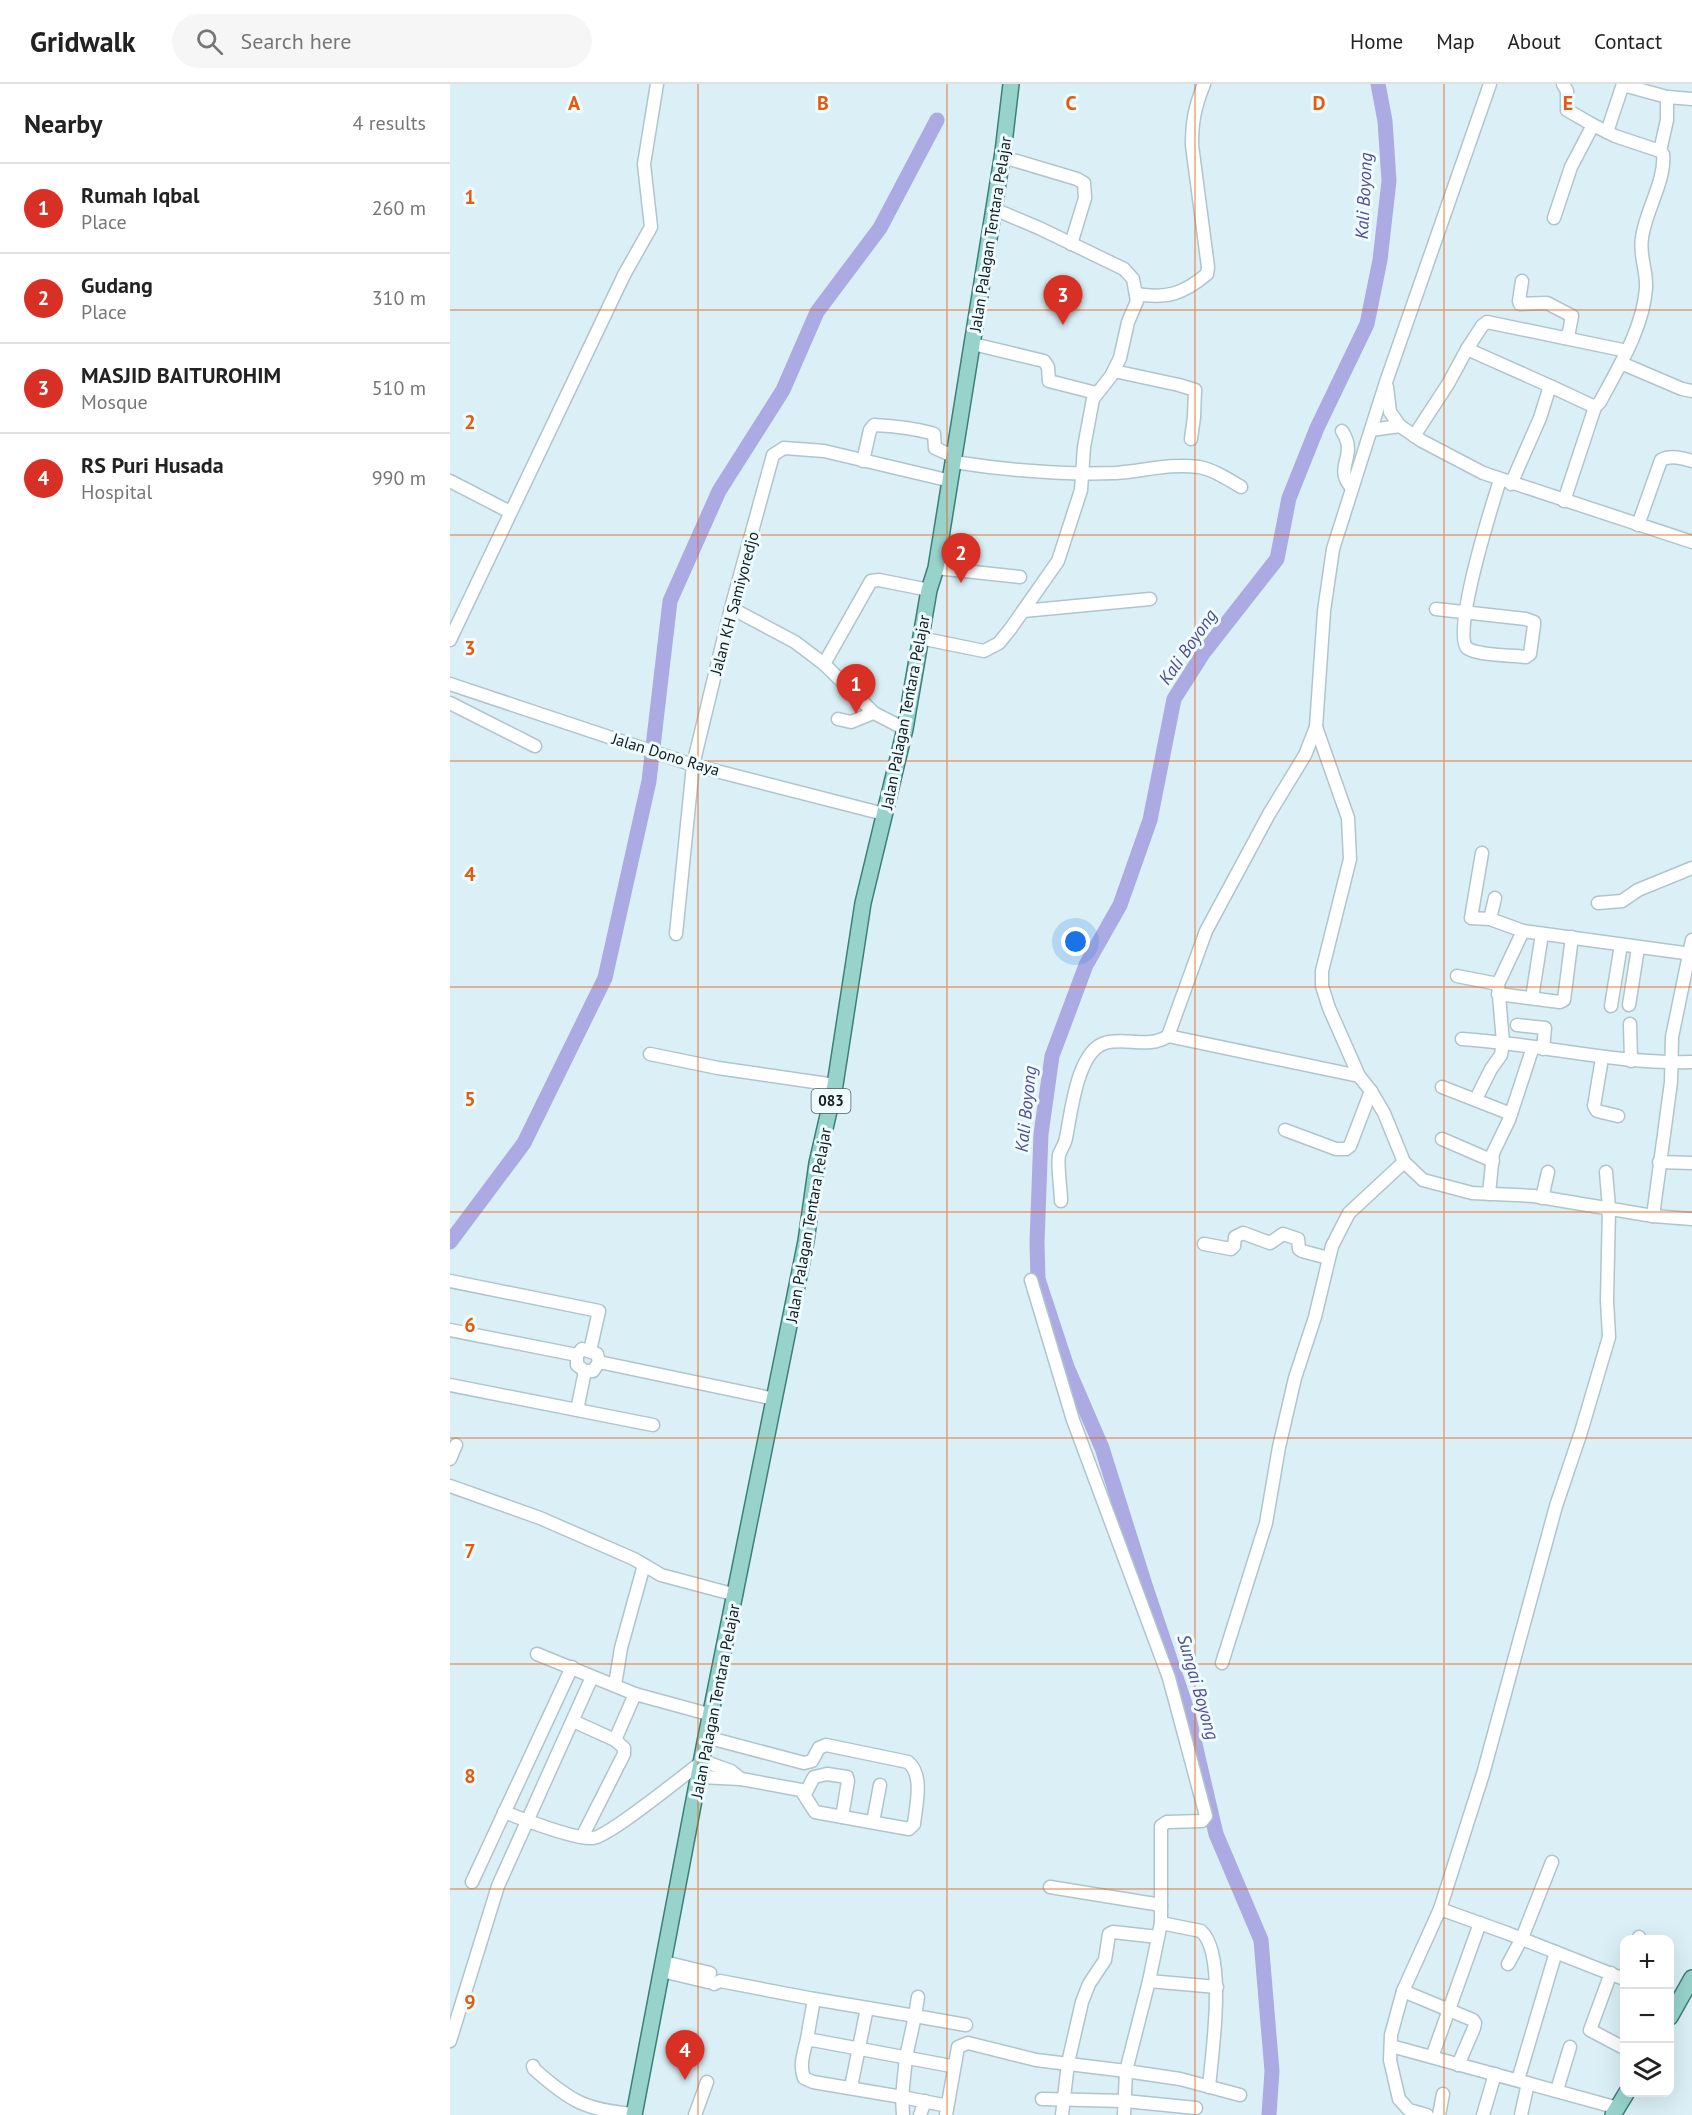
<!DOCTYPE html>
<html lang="en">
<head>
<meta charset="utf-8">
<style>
  :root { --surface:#fff; --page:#f6f6f6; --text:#222; --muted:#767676; --line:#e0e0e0; --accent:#d93025 }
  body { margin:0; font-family:"PT Sans",sans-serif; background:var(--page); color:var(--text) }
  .controls { position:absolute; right:18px; bottom:18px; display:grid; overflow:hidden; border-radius:12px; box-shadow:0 6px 24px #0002 }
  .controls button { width:54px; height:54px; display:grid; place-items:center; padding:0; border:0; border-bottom:2px solid var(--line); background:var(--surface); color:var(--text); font:30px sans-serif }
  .you { position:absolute; left:626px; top:858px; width:21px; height:21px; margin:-15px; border:4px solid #fff; border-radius:50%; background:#1a73e8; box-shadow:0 0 0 9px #1a73e833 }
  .badge { display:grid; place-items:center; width:39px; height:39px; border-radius:50%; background:var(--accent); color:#fff; font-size:20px; font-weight:700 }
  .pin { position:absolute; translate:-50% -50px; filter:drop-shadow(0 2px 3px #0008) }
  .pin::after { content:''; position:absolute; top:32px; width:21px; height:18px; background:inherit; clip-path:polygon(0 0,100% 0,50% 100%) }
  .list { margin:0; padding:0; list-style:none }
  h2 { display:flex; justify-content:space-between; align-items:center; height:78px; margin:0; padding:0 24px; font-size:26px }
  h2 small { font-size:20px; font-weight:400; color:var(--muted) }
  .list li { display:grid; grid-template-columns:39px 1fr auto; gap:18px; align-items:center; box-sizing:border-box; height:90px; padding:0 24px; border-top:2px solid var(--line) }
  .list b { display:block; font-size:22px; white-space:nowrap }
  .list p { margin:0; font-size:20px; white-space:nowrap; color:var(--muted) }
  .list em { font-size:20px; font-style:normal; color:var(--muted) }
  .icon { flex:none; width:33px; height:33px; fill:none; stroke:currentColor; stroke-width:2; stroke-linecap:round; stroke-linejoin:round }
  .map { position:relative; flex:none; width:1242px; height:2031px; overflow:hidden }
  header { display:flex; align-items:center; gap:36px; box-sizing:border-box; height:84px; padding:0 30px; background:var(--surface); border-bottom:2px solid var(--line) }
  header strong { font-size:28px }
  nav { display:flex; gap:33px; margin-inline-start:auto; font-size:21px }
  .search { width:420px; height:54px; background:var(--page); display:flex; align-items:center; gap:15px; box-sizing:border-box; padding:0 21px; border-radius:33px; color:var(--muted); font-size:22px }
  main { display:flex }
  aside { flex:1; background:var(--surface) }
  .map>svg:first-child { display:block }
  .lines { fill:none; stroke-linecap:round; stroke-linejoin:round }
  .river { stroke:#acaae2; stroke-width:15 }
  .minor-casing { stroke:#b0c5cb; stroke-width:15 }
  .major-casing { stroke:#3c7f78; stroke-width:18 }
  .minor { stroke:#fff; stroke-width:12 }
  .major { stroke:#97d3cb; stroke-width:15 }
  .grid { fill:none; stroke:#e8590c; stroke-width:1.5; stroke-opacity:0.55 }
  .labels { text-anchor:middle; stroke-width:6; stroke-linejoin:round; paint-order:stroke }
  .shield { fill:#eefbff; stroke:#555f62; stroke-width:1.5 }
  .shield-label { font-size:15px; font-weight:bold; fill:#141c1e }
  .street-label { font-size:16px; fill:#141c1e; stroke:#eefbff }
  .water-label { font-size:18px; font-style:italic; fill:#534c91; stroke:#eefbff }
  .grid-label { font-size:20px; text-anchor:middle; font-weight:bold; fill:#e8590c; stroke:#eefbff; stroke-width:6; stroke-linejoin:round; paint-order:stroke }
</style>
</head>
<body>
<header>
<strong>Gridwalk</strong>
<div class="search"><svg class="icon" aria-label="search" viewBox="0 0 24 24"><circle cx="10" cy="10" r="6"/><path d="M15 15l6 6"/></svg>Search here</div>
<nav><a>Home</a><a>Map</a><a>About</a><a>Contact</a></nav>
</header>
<main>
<aside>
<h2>Nearby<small>4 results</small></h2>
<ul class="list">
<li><span class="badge">1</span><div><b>Rumah Iqbal</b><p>Place</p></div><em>260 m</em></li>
<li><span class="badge">2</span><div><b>Gudang</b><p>Place</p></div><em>310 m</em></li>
<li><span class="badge">3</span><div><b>MASJID BAITUROHIM</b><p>Mosque</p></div><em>510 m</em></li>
<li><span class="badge">4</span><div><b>RS Puri Husada</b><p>Hospital</p></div><em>990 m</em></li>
</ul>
</aside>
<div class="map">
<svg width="1242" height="2031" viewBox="0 0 1242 2031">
  <rect width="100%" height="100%" fill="#daf0f6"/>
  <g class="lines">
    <g class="river">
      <polyline points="0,1158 74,1059 155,894 199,697 220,517 269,407 333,306 367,228 430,144 487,36"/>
      <polyline points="819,2031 822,1987 811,1856 766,1750 737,1626 695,1501 652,1364 617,1283 588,1195 587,1158 591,1050 602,972 636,881 670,821 700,736 724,615 754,568 827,475 839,414 867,344 917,240 930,176 939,97 935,37 928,0"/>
    </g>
    <g class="minor-casing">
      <g id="minor">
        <polyline points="1113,0 1117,7 1117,26 1143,41"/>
        <polyline points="1173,1 1217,13 1217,36 1210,67"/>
        <polyline points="1217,13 1242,15"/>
        <polyline points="1157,48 1173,0"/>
        <polyline points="553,73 627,95 634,99 635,114 621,160"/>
        <path d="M 1104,134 L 1121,83 L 1143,41 L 1165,52 L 1210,67 L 1213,70 C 1216,96 1195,128 1192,154 C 1189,172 1197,186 1196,204 C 1193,245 1169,282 1150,318 L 1145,323 L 1114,417"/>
        <polyline points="1072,197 1069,217 1070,220 1097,219 1122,232 1119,248 1115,254"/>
        <path d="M 686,210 C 717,215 733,210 757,190 L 758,183 L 742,61 C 742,36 745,23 754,0"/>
        <polyline points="523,260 594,277 598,283 599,297 646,309"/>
        <polyline points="1017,265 1032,242 1037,238 1177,267"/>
        <polyline points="1171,279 1232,305 1242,307"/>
        <polyline points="664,287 729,301 745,306 744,333 741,355"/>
        <polyline points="1100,302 1145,323"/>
        <polyline points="937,303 940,328 950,342 972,357 1033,389 1242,458"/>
        <polyline points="921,346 950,342"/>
        <path d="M 892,347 C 909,373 882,383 902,404"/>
        <polyline points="964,352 998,300 1017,265 1100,302 1090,334 1061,400"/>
        <path d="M 413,377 L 420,346 L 424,341 C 444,342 463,344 481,349 L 484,350 L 485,364 L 505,373"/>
        <path d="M 504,378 C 555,386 613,391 666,389 C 693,387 721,379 749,383 C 764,386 778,395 791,403"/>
        <polyline points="0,397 60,428"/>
        <path d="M 1188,441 L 1211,376 C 1221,371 1232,374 1242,377"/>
        <polyline points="486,484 570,493"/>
        <polyline points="281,524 345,558 374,580 424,629 455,645"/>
        <path d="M 986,525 L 1076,535 L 1084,538 L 1084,541 L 1080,570 L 1076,573 C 1062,571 1028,572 1017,564 C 1001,551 1043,418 1050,396"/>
        <polyline points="573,527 700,515"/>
        <polyline points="470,554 534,567 549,559 561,544 608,477 631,406 634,363 643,315 661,292 670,274 678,238 687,217 683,195 674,185 589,144 544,125"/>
        <polyline points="0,556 174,191 201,143 194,80 207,0"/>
        <polyline points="374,580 421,497 429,496 479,506"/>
        <polyline points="0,600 243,681 434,730"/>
        <polyline points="0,619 85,662"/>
        <polyline points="388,635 401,638 423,629"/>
        <polyline points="866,643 898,734 900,775 872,887 872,902 879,924 909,992 921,1007 934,1029 954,1078 973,1096 1022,1109 1084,1112 1203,1132 1242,1135"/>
        <polyline points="1032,769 1021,834 1040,835 1073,847 1242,870"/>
        <polyline points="1148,819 1172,817 1188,806 1242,784"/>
        <polyline points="1040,835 1045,814"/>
        <polyline points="226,850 243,681 281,524 323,371 334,364 374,367 501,397"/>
        <polyline points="1007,892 1048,900"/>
        <polyline points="1048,910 1110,918 1114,916 1122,853"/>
        <polyline points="1082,914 1092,850"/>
        <polyline points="1179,921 1188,864"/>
        <polyline points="1161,922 1171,861"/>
        <polyline points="1180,940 1181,977"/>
        <polyline points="1067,941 1095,944 1093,965"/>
        <polyline points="718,952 909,992"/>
        <path d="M 1012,955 C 1090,960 1164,980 1242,978"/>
        <polyline points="200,970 268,984 385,1001"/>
        <polyline points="1152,974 1144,1022 1147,1027 1168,1032"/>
        <polyline points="992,1003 1061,1030"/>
        <polyline points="1026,1015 1041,985 1051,971 1053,958 1048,900 1073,847"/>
        <polyline points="835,1046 886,1065 896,1065 900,1062 921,1007"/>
        <polyline points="992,1055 1043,1077"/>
        <polyline points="1209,1078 1242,1079"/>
        <polyline points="1039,1110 1043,1069 1059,1036 1083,963"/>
        <polyline points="1092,1114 1098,1088"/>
        <path d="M 611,1117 C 611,1105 607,1082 609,1071 C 611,1065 615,1060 616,1054 C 621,1030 627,967 655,959 C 676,953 699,965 718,952 L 756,847 L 819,730 L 855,671 L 866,643 L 874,527 L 883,465 L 936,298 L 1040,0"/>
        <polyline points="1203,1132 1221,998 1222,953 1242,856"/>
        <polyline points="754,1160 781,1165 784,1162 785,1153 793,1149 820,1159 833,1150 848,1155 849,1165 852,1167 878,1174"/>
        <polyline points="581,1196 623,1336 719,1594 756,1732 752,1737 717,1738 711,1742 711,1839 699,1897 676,1987 730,1995 790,2011"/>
        <polyline points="0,1197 149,1227 140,1267"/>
        <polyline points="0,1246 127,1271"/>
        <polyline points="149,1278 143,1287 135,1287 127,1281 127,1271 132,1265 147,1270 149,1278 325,1315"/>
        <polyline points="0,1301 203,1341"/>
        <polyline points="127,1326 135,1287"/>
        <polyline points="0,1375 6,1361"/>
        <polyline points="0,1402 90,1434 184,1475 211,1491 286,1511"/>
        <polyline points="87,1570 185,1610 262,1631"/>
        <polyline points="772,1579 816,1439 829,1363 845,1294 865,1233 882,1162 899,1129 954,1078"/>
        <polyline points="165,1601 171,1564 194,1481"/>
        <polyline points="123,1637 165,1656 174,1664 174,1670 132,1753"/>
        <polyline points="165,1656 185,1610"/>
        <path d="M 250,1693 L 291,1695 L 351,1706 L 365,1728 L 459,1745 L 464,1740 C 466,1721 474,1691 458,1678 L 376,1661 L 369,1664 L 362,1677 L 354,1679 L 256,1653"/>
        <polyline points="355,1710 364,1693 377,1690 397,1693 398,1697 392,1733"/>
        <path d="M 54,1728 C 72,1735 126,1756 143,1754 C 160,1752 234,1691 253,1677 L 281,1687 L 291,1695"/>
        <polyline points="423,1738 430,1701"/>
        <polyline points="22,1798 122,1583"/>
        <polyline points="600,1803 711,1821"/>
        <polyline points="990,1825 1033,1690 1106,1422 1131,1348 1159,1253 1157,1216 1159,1124 1156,1088"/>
        <path d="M 711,1839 L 751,1847 C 777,1870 762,1969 759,2003"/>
        <polyline points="1188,1856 1189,1853"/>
        <polyline points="214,1878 260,1889"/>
        <polyline points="1058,1880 1072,1854 1102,1778"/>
        <polyline points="212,1887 258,1898"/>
        <polyline points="1161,1889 1140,1946 1174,1964"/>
        <polyline points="699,1897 767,1903"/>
        <polyline points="264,1900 270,1897 364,1915"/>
        <polyline points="953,1907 1023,1936 1025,1939 1024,1944 1008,1981"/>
        <polyline points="468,1913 465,1932 516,1941"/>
        <path d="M 357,1955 C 354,1968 349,1981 354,1994 L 363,1998 L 452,2013 L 456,1973 L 465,1932 L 364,1915 L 357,1955 L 501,1982"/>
        <polyline points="0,1957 48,1802 142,1593"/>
        <polyline points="941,1962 1168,2024"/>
        <polyline points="982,1973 1030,1839"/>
        <path d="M 83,1982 L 84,1985 C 121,2018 136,2026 184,2030"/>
        <polyline points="1068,1996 1106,1868"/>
        <polyline points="401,2003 417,1924"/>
        <polyline points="1107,2006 1120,1963"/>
        <polyline points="592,2015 675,2017 746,2024"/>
        <polyline points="245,2031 257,1998"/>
        <polyline points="453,2031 452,2013 493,2021"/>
        <polyline points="470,2031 475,2017"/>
        <polyline points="496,2031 508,1963 518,1959 586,1976 676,1987 674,2031"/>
        <polyline points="612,2031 618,1979 632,1918 639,1900 655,1876 659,1850 663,1848 708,1853"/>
        <polyline points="977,2031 959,2026 949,2015 940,1976 941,1951 953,1907 990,1825 1057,1849 1174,1895"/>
        <polyline points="989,2031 993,2010"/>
        <polyline points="1033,2031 1045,1990"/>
        <polyline points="1071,2031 1078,1999"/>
      </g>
    </g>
    <g class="major-casing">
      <g id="major">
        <polyline points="1220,1933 1242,1894"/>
        <polyline points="184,2031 256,1653 356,1157 367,1079 385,1001 413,819 455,645 479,506 486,484 553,68 561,0"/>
        <polyline points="1163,2031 1177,2008"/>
      </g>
    </g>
    <use href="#minor" class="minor"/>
    <use href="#major" class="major"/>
  </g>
  <path class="grid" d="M 248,0 L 248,2031M 497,0 L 497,2031M 745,0 L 745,2031M 994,0 L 994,2031M 0,226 L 1242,226M 0,451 L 1242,451M 0,677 L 1242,677M 0,903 L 1242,903M 0,1128 L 1242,1128M 0,1354 L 1242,1354M 0,1580 L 1242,1580M 0,1805 L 1242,1805"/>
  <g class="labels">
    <rect class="shield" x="361.5" y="1005" width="39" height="24" rx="4.5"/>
    <g class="shield-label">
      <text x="381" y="1022">083</text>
    </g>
    <g class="street-label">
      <text transform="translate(540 150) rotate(-81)" y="6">Jalan Palagan Tentara Pelajar</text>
      <text transform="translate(284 519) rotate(-75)" y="6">Jalan KH Samiyoredjo</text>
      <text transform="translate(455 628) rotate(-79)" y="6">Jalan Palagan Tentara Pelajar</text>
      <text transform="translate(216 670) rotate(17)" y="6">Jalan Dono Raya</text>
      <text transform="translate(358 1141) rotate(-80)" y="6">Jalan Palagan Tentara Pelajar</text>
      <text transform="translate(265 1617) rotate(-79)" y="6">Jalan Palagan Tentara Pelajar</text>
    </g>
    <g class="water-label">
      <text transform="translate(914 112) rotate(-87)" y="6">Kali Boyong</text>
      <text transform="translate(738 563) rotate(-55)" y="6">Kali Boyong</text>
      <text transform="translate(576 1025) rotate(-84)" y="6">Kali Boyong</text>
      <text transform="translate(748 1603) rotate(74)" y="6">Sungai Boyong</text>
    </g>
  </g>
  <g class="grid-label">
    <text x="124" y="26">A</text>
    <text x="373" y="26">B</text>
    <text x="621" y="26">C</text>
    <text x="869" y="26">D</text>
    <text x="1118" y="26">E</text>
    <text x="20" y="120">1</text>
    <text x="20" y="345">2</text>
    <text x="20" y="571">3</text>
    <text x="20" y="797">4</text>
    <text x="20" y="1022">5</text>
    <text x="20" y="1248">6</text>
    <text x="20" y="1474">7</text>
    <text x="20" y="1699">8</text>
    <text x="20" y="1925">9</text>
  </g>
</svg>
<div class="controls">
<button>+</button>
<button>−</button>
<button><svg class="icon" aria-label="layers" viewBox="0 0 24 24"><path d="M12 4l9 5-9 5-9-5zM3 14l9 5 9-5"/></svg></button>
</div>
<div class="you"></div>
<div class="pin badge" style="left:406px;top:630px">1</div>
<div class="pin badge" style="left:511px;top:499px">2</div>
<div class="pin badge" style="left:613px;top:241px">3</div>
<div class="pin badge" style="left:235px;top:1996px">4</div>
</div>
</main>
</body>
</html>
